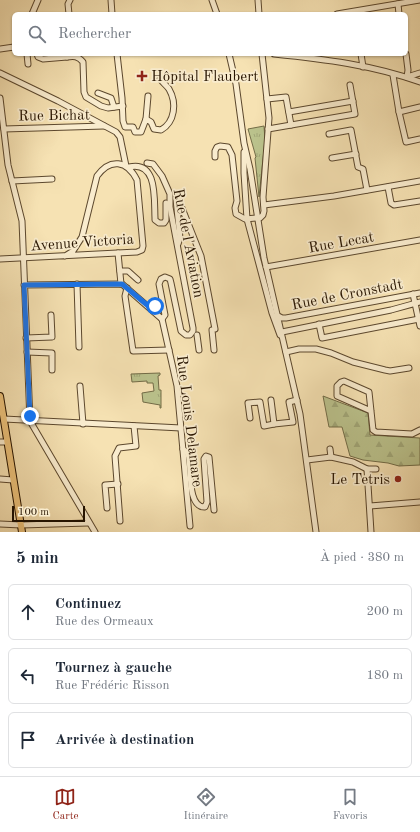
<!DOCTYPE html>
<html lang="fr">
<head>
<meta charset="utf-8">
<style>
  :root { --surface:#fff; --page:#f6f6f7; --text:#1f2937; --muted:#747a83; --line:#e0e1e3; --accent:#8f2418 }
  body { margin:0; font-family:"Old Standard TT",serif; background:var(--page); color:var(--text) }
  .scale { position:absolute; left:12px; bottom:10px; width:73px; box-sizing:border-box; padding-left:4px; border:2px solid #281501; border-top:0; font-size:11px; line-height:14px; white-space:nowrap; color:#281501; -webkit-text-stroke:3px #f9ecce; paint-order:stroke }
  .stop { position:absolute; width:12px; height:12px; margin:-9px; border:3px solid #1a73e8; border-radius:50%; background:#fff }
  .stop.end { background:#1a73e8; border-color:#fff; box-shadow:0 1px 4px #0008 }
  .list { margin:0; padding:0; list-style:none }
  h2 { display:flex; justify-content:space-between; align-items:center; height:52px; margin:0; padding:0 16px; font-size:17px }
  h2 small { font-size:13px; font-weight:400; color:var(--muted) }
  .list li { display:grid; grid-template-columns:26px 1fr auto; gap:12px; align-items:center; box-sizing:border-box; height:56px; margin:0 8px 8px; padding:0 8px; border:1px solid var(--line); border-radius:6px }
  .list b { display:block; font-size:15px; white-space:nowrap }
  .list p { margin:0; font-size:13px; white-space:nowrap; color:var(--muted) }
  .list em { font-size:13px; font-style:normal; color:var(--muted) }
  .icon { flex:none; width:22px; height:22px; fill:none; stroke:currentColor; stroke-width:2; stroke-linecap:round; stroke-linejoin:round }
  .map { position:relative; flex:none; width:420px; height:532px; overflow:hidden }
  .search { position:absolute; background:var(--surface); box-shadow:0 1px 3px #0004; left:12px; right:12px; top:12px; height:44px; display:flex; align-items:center; gap:10px; box-sizing:border-box; padding:0 14px; border-radius:6px; color:var(--muted); font-size:15px }
  .sheet { height:244px; background:var(--surface) }
  nav { display:flex; justify-content:space-around; align-items:center; box-sizing:border-box; height:56px; border-top:1px solid var(--line); background:var(--surface); font-size:11px; color:var(--muted) }
  nav a { display:grid; justify-items:center; gap:2px }
  nav .on { color:var(--accent) }
  .map>svg:first-child { display:block }
  .grass { fill:url(#grass-tufts); stroke:#726c47 }
  .forest { fill:url(#forest-firs); stroke:#726c47 }
  .lines { fill:none; stroke-linecap:round; stroke-linejoin:round }
  .minor-casing { stroke:#5c482e; stroke-width:7 }
  .major-casing { stroke:#281501; stroke-width:8 }
  .minor { stroke:#f9ecce; stroke-width:5 }
  .major { stroke:#ebc17a; stroke-width:6 }
  .route { stroke:#1a73e8; stroke-width:5 }
  .poi-dot { fill:#8f2418; stroke:#f9ecce; stroke-width:1.5 }
  .labels { text-anchor:middle; stroke-width:3.5; stroke-linejoin:round; paint-order:stroke }
  .poi-label { font-size:15px; fill:#281501; stroke:#f9ecce; text-anchor:start }
  .street-label { font-size:15px; fill:#281501; stroke:#f9ecce }
</style>
</head>
<body>
<div class="map">
<svg width="420" height="532" viewBox="0 0 420 532">
  <defs>
    <pattern id="grass-tufts" width="24" height="20" patternUnits="userSpaceOnUse"><rect width="24" height="20" fill="#bbc38d"/><path d="M3 7l-1-3M5 7V3M7 7l1-3M15 17l-1-3M17 17v-4M19 17l1-3" fill="none" stroke="#a1a778"/></pattern>
    <pattern id="forest-firs" width="22" height="20" patternUnits="userSpaceOnUse"><rect width="22" height="20" fill="#bbc38d"/><path d="M5 1l3.5 6h-7zM16 11l3.5 6h-7z" fill="#a1a778"/></pattern>
  </defs>
  <rect width="100%" height="100%" fill="#f6e2b3"/>
  <filter id="stains"><feTurbulence type="fractalNoise" baseFrequency=".005" numOctaves="4"/><feColorMatrix values="0 0 0 0 .2 0 0 0 0 .09 0 0 0 0 .02 0 0 0 .5 -.17"/></filter>
  <radialGradient id="worn" r=".72"><stop offset=".6" stop-color="#630" stop-opacity="0"/><stop offset="1" stop-color="#630" stop-opacity=".3"/></radialGradient>
  <g class="grass">
    <polygon points="264,126 265,140 259,197 255,158 256,157 248,129"/>
    <polygon points="160,373 160,375 158,376 159,390 161,390 161,408 160,408 160,405 143,402 142,393 154,391 153,383 147,383 147,381 132,382 131,374"/>
  </g>
  <polygon class="forest" points="323,396 368,413 370,435 420,438 420,465 399,466 388,463 363,460 350,456 342,427 329,427"/>
  <g class="lines">
    <g class="minor-casing">
      <g id="minor">
        <polyline points="111,0 112,14"/>
        <polyline points="212,0 217,14"/>
        <polyline points="258,0 259,14"/>
        <polyline points="398,4 399,14"/>
        <polyline points="32,14 38,0"/>
        <polyline points="69,14 68,4 70,0"/>
        <polyline points="337,14 420,0"/>
        <polyline points="0,49 14,47"/>
        <polyline points="27,54 28,64"/>
        <polyline points="37,54 38,57 43,59 67,57 67,54"/>
        <path d="M 117,54 L 122,98 L 123,121 L 125,127 L 133,127 L 135,132 L 141,132 L 146,119 L 151,122 L 154,129 L 161,130 C 175,122 177,103 169,89 C 167,86 163,83 160,79"/>
        <polyline points="229,54 236,84 244,143 250,169 264,258 300,414 316,532"/>
        <path d="M 274,54 C 323,59 373,65 420,82"/>
        <polyline points="361,54 363,67"/>
        <polyline points="406,54 408,70 407,77"/>
        <path d="M 67,57 C 74,56 78,56 83,62 L 84,92 L 86,97 L 101,106 L 108,108 L 123,106"/>
        <polyline points="0,73 58,101 116,132 120,137 126,166"/>
        <polyline points="393,75 399,112 406,142 420,139"/>
        <polyline points="407,77 420,73"/>
        <polyline points="98,93 111,98 114,107"/>
        <polyline points="0,98 8,165 22,221 30,421 95,532"/>
        <polyline points="267,99 286,97 291,125"/>
        <polyline points="289,112 353,101"/>
        <polyline points="399,112 420,107"/>
        <polyline points="146,119 148,96"/>
        <polyline points="4,129 104,126"/>
        <polyline points="268,129 355,114 350,85"/>
        <polyline points="329,134 351,130 358,167 363,169 367,190"/>
        <polyline points="244,152 244,173 247,219 272,313 280,335"/>
        <polyline points="215,157 215,151 217,147 220,146 228,147 232,155 237,201 235,208 236,214 245,219 257,218 260,218 263,215 264,211 263,197 269,118 262,54"/>
        <polyline points="332,158 356,154"/>
        <polyline points="147,163 153,164 162,176 170,194 170,207 193,328 193,331 190,335 186,335 181,331 171,283 170,279 165,277 161,279 159,284 165,315 162,319"/>
        <path d="M 129,167 C 158,160 154,200 155,218 L 155,220 L 159,223 L 164,223 L 166,220 L 166,203"/>
        <polyline points="12,181 52,179"/>
        <polyline points="388,187 391,203 394,205 420,201"/>
        <polyline points="264,205 334,196 420,181"/>
        <polyline points="178,244 180,238 176,199 178,198 201,256 215,329"/>
        <polyline points="118,253 121,284"/>
        <path d="M 0,259 L 137,252 L 142,250 L 143,246 L 137,180 C 127,160 110,158 97,176 L 82,237 L 73,251 L 65,256"/>
        <polyline points="266,267 420,240"/>
        <polyline points="120,271 128,271 138,280"/>
        <polyline points="77,284 79,347"/>
        <polyline points="24,285 122,284 162,319"/>
        <polyline points="127,288 125,296 133,351 169,350"/>
        <polyline points="413,294 420,326"/>
        <polyline points="278,316 282,318 286,318 420,293"/>
        <polyline points="162,319 177,386 190,526"/>
        <polyline points="319,324 322,338 419,319"/>
        <polyline points="212,330 214,350"/>
        <polyline points="282,332 391,310 420,302"/>
        <polyline points="197,335 199,350"/>
        <polyline points="26,338 52,337 51,315"/>
        <polyline points="27,352 52,353 52,370"/>
        <polyline points="286,352 299,349 316,349 331,353 353,362 385,370 390,371 409,368"/>
        <polyline points="80,386 83,424"/>
        <polyline points="371,411 337,396 337,386 341,382 344,381 369,392 373,430 376,432 412,434 420,430"/>
        <polyline points="250,418 248,403 260,402 264,426 274,424 271,400"/>
        <polyline points="4,419 181,428"/>
        <polyline points="274,424 293,422 289,402 297,400"/>
        <polyline points="0,442 7,442"/>
        <path d="M 183,449 C 185,451 186,451 188,454 C 192,464 186,508 205,507 L 207,502 L 204,459 L 206,456 L 209,457 L 214,510"/>
        <polyline points="330,449 331,457"/>
        <polyline points="307,460 331,457 353,462 367,469 376,469"/>
        <polyline points="367,469 371,532"/>
        <polyline points="0,479 13,480"/>
        <polyline points="370,506 420,502"/>
        <polyline points="107,508 105,485 118,484"/>
        <polyline points="120,521 115,456 119,448 136,446 134,426"/>
        <polyline points="0,524 21,525 88,523"/>
      </g>
    </g>
    <g class="major-casing">
      <polyline id="major" points="0,396 22,532"/>
    </g>
    <use href="#minor" class="minor"/>
    <use href="#major" class="major"/>
  </g>
  <g class="lines">
    <polyline class="route" points="30,416 24,285 122,284 153,310 155,306"/>
  </g>
  <g class="poi-dot">
    <path d="M140 70h4v4h4v4h-4v4h-4v-4h-4v-4h4z"/>
    <circle cx="398" cy="479" r="4"/>
  </g>
  <g class="labels">
    <g class="poi-label">
      <text x="151" y="81">Hôpital Flaubert</text>
      <text x="390" y="484" text-anchor="end">Le Tetris</text>
    </g>
    <g class="street-label">
      <text transform="translate(54 115) rotate(-1)" y="5">Rue Bichat</text>
      <text transform="translate(82 242) rotate(-4)" y="5">Avenue Victoria</text>
      <text transform="translate(341 242) rotate(-10)" y="5">Rue Lecat</text>
      <text transform="translate(189 243) rotate(79)" y="5">Rue de l'Aviation</text>
      <text transform="translate(347 294) rotate(-11)" y="5">Rue de Cronstadt</text>
      <text transform="translate(190 421) rotate(83)" y="5">Rue Louis Delamare</text>
    </g>
  </g>
  <rect width="100%" height="100%" filter="url(#stains)"/>
  <rect width="100%" height="100%" fill="url(#worn)"/>
</svg>
<div class="scale">100 m</div>
<div class="stop" style="left:155px;top:306px"></div>
<div class="stop end" style="left:30px;top:416px"></div>
<div class="search"><svg class="icon" aria-label="search" viewBox="0 0 24 24"><circle cx="10" cy="10" r="6"/><path d="M15 15l6 6"/></svg>Rechercher</div>
</div>
<section class="sheet">
<h2>5 min<small>À pied · 380 m</small></h2>
<ul class="list">
<li><svg class="icon" aria-label="ahead" viewBox="0 0 24 24"><path d="M12 20V5M6 11l6-6 6 6"/></svg><div><b>Continuez</b><p>Rue des Ormeaux</p></div><em>200 m</em></li>
<li><svg class="icon" aria-label="left" viewBox="0 0 24 24"><path d="M17 20v-9H6M10 6l-5 5 5 5"/></svg><div><b>Tournez à gauche</b><p>Rue Frédéric Risson</p></div><em>180 m</em></li>
<li><svg class="icon" aria-label="arrive" viewBox="0 0 24 24"><path d="M6 21V4h12l-3 4 3 4H6"/></svg><div><b>Arrivée à destination</b></div></li>
</ul>
</section>
<nav>
<a class="on"><svg class="icon" aria-label="map" viewBox="0 0 24 24"><path d="M3 6l6-2 6 2 6-2v14l-6 2-6-2-6 2zM9 4v14M15 6v14"/></svg>Carte</a>
<a><svg class="icon" aria-label="directions" viewBox="0 0 24 24"><path d="M12 3l9 9-9 9-9-9zM9 14v-3h6M13 9l2 2-2 2"/></svg>Itinéraire</a>
<a><svg class="icon" aria-label="saved" viewBox="0 0 24 24"><path d="M7 4h10v16l-5-4-5 4z"/></svg>Favoris</a>
</nav>
</body>
</html>
